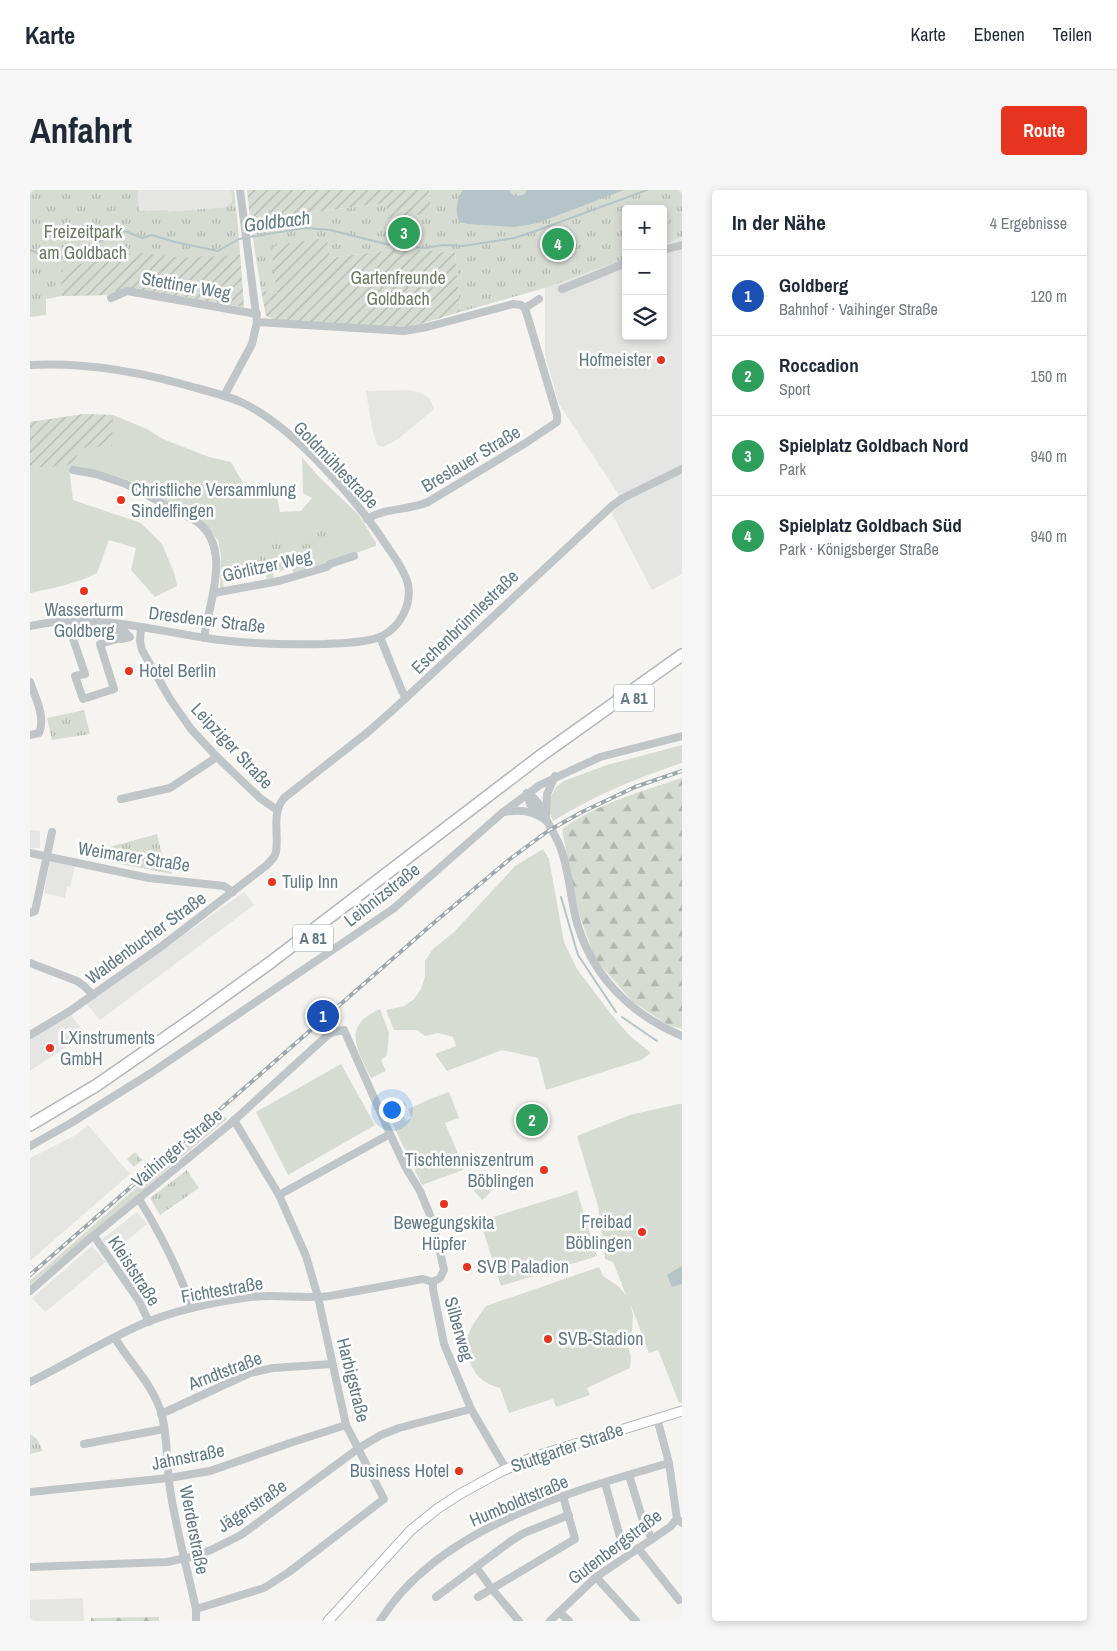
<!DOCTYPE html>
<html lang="de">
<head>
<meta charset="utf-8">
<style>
  :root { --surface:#fff; --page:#f6f6f7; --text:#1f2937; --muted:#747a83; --line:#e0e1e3; --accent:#e6341f }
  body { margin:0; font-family:"Archivo Narrow",sans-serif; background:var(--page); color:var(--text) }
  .controls { position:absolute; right:15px; top:15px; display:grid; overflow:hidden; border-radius:5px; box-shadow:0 2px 8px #0003 }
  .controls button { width:45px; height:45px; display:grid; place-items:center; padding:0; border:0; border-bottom:1px solid var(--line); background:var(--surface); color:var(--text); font:25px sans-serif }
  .you { position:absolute; left:361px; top:919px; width:18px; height:18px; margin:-12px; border:4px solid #fff; border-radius:50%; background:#1a73e8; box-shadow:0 0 0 8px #1a73e833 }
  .badge { display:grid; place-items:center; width:32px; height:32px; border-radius:50%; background:var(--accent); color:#fff; font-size:16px; font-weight:700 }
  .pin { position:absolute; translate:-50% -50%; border:2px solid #fff; box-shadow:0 1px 5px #0006 }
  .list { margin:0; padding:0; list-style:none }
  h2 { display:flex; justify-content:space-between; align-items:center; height:65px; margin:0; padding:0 20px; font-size:21px }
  h2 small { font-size:16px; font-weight:400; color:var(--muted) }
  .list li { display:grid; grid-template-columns:32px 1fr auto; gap:15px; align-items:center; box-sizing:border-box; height:80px; padding:0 20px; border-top:1px solid var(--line) }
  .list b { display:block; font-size:19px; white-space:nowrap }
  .list p { margin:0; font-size:16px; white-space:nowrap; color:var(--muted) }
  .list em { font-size:16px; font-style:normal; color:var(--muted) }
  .icon { flex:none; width:28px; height:28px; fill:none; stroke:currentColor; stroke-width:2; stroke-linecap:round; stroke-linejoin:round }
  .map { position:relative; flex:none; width:652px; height:1431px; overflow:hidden; border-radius:5px }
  header { display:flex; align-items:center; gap:30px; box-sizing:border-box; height:70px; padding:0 25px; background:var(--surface); border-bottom:1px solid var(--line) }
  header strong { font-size:24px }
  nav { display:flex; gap:28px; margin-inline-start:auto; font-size:18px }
  .intro { display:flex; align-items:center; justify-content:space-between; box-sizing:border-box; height:120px; padding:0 30px }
  h1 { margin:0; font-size:35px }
  .button { padding:12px 22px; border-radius:5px; background:var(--accent); color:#fff; font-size:18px; font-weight:700 }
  main { display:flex; gap:30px; padding:0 30px }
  aside { flex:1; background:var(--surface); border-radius:5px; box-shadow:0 2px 8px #0003 }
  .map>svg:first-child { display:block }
  .built { fill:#e5e6e4 }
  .grass { fill:#d7dcd2 }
  .forest { fill:url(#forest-firs) }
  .park { fill:url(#park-tufts) }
  .garden { fill:url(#garden-furrows) }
  .water { fill:#b5c4c7 }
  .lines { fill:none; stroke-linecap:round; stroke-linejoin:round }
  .stream { stroke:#b5c4c7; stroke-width:2 }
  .major-casing { stroke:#b1b7ba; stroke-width:11 }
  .highway-casing { stroke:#b3b7ba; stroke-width:14 }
  .minor { stroke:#c0c5c7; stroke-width:8 }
  .major { stroke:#fff; stroke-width:9 }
  .highway { stroke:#fff; stroke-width:11 }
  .rail-casing { stroke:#9ea7ab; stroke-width:4 }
  .rail { stroke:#fff; stroke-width:2; stroke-dasharray:5.5; stroke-linecap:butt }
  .poi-dot { fill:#e6341f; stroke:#fff; stroke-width:2 }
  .labels { text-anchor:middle; stroke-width:5; stroke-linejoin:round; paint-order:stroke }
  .shield { fill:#fff; stroke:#92a1a8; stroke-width:1 }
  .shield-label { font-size:16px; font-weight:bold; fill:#637983 }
  .park-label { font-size:18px; fill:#6a7a62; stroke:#fff }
  .street-label { font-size:18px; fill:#637983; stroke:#fff }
  .poi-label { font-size:18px; fill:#637983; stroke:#fff; text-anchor:start }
  .water-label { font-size:19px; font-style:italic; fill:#5f7b80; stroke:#fff }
</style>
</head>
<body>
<header>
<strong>Karte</strong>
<nav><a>Karte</a><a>Ebenen</a><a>Teilen</a></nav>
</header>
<div class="intro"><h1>Anfahrt</h1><a class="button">Route</a></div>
<main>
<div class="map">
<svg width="652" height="1431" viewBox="0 0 652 1431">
  <defs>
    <pattern id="forest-firs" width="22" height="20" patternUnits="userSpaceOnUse" patternTransform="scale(1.25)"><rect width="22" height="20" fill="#d7dcd2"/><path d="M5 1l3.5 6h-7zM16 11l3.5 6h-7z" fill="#b2b7b0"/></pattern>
    <pattern id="park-tufts" width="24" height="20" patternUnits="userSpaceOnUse" patternTransform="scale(1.25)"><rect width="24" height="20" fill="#d7dcd2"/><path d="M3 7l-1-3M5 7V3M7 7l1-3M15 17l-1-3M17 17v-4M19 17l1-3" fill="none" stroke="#b2b7b0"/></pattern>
    <pattern id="garden-furrows" width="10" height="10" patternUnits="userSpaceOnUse" patternTransform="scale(1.25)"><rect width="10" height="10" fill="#d7dcd2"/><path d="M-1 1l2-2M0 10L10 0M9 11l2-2" fill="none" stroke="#b2b7b0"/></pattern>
  </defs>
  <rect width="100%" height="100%" fill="#f5f4f1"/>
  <g class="built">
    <polygon points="108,0 201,0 202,11 197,17 137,23 137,20 109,22"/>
    <polygon points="652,47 652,384 622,400 578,316 589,305 529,214 515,165 515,98 596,69 596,146 633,146 633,55"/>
    <polygon points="380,200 391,203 400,209 404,219 368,249 353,257 347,255 342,238 336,201"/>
    <polygon points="0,640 10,641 10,658 0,658"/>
    <polygon points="20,671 45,676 40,697 37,696 35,708 14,703"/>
    <polygon points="214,702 224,715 70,830 57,814"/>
    <polygon points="40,824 56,844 0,881 0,847"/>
    <polygon points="58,935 100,984 0,1071 0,968 46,945"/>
    <polygon points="107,1022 117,1034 82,1063 72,1049"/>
    <polygon points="62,1056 76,1072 15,1122 2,1108"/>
    <polygon points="53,1408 54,1431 0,1431 0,1410"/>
  </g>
  <g class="grass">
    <path d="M 55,224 L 83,225 L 117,239 L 133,249 L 179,267 L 201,272 L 217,300 L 245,297 L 250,322 L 271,321 L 282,308 L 273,303 L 272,267 L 289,287 L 329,325 L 346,353 L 346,356 L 294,374 L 290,378 L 264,384 L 262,378 L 243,383 L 244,388 L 237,389 L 235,384 L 193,392 L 194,398 L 190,398 L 191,366 L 188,350 L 173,333 L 155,321 L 98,290 L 73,283 L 39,277 L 43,310 L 111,333 L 132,354 L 145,385 L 147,396 L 125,407 L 101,380 L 106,358 L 79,350 L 67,383 C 47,394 22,398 0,403 L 0,232 Z"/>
    <path d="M 652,555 L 652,573 C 606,588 564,606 523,631 L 519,621 L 519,609 L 526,597 L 534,591 L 577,575 Z"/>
    <polygon points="513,659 519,669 534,752 547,779 581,824 599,845 621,863 611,870 516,900 508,868 472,860 417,881 405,864 426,856 423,847 408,843 395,846 387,840 364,840 356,820 374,816 384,809 391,799 395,786 395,771 403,759 424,742 485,676"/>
    <path d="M 350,819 L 359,843 L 357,865 L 351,870 L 356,881 L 341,888 C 327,858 311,836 350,819 Z"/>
    <polygon points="311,874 345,935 258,985 226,922"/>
    <polygon points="419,902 429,928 415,933 434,978 433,980 392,995 353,914 361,910 364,916 375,912 376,915 370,918 376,931 382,928 378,919 400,909"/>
    <path d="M 648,914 L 652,914 L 652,1212 L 649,1213 L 628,1160 L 619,1163 L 600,1113 L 603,1125 L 602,1141 L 597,1153 L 601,1167 L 600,1178 L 557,1198 L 560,1205 L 526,1217 L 523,1209 L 479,1223 L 470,1198 C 463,1196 455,1193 449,1187 C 439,1176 433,1157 439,1143 C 443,1133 450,1125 456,1116 L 569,1077 L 573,1086 L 588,1096 L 596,1105 L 583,1072 L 575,1069 L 568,1016 L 547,946 L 600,925 Z"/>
    <polygon points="191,923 197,929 0,1095 0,1091"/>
    <polygon points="447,988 461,1002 452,1010 439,995"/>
    <polygon points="547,1001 567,1066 471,1096 450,1031"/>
  </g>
  <g class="forest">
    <path d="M 652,588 L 652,839 L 638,835 L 603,812 L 565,769 L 547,718 L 532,639 C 569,613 609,602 652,588 Z"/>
    <polygon points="129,1427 129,1431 61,1431 61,1428"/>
  </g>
  <g class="park">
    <polygon points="0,0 108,0 109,21 137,20 138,22 197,17 202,11 201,0 204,0 208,36 214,117 95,98 76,105 32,106 16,109 16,125 0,127"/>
    <polygon points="399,0 652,0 652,47 633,55 633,19 596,19 596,69 515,98 430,122 425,63 377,58 300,68 297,48 247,104 231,100 220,30 356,13 401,23"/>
    <polygon points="271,338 303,341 296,363 286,366 270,377 231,382 227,352 261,350"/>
    <polygon points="54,520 60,544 22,550 17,528"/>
    <polygon points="127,644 131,661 142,684 75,671 72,659"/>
    <polygon points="105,962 112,970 104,977 97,969"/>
    <polygon points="157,980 169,998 130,1025 120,1008"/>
    <polygon points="0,1244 7,1249 13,1261 0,1264"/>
  </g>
  <g class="garden">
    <polygon points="217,0 399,0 401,23 358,29 356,13 220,30"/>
    <polygon points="297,48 300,68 377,58 425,63 430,122 374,139 245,130 236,126 231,100 247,104 241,56"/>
    <polygon points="109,63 158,68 210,65 214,117 95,98 76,105 32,106 31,81 75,65"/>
    <path d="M 55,224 L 83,225 L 82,256 L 47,258 L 46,272 C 32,278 16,276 0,278 L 0,232 Z"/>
  </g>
  <g class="water">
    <path d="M 433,0 L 479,0 L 483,5 L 490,6 L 495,4 L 496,0 L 594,0 L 508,33 L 485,37 L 438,34 L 430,32 C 424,24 427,8 433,0 Z"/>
    <polygon points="652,1076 652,1094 642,1097 637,1085"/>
  </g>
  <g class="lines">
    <g class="stream">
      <polyline points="219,47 275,38 300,40 360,55 394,58 413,55 433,56 484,48 500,43 617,0"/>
      <polyline points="0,60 12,65 32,67 95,41 112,48 122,45 145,52 188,61 209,49 215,48"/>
      <polyline points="531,707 548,765 586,822"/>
      <polyline points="592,827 627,851"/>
    </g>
    <g class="major-casing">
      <polyline id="major" points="298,1431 381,1340 407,1319 430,1304 470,1282 503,1267 652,1221"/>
    </g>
    <g class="highway-casing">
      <polyline id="highway" points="0,935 67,895 162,829 241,772 509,567 652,465"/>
    </g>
    <g class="minor">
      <polyline points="633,60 652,55"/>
      <polyline points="532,99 596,73"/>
      <polyline points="81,108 97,101 227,124"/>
      <polyline points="495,118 509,109"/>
      <polyline points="227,132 374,141 397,137 483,114 491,115 495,118"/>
      <path d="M 0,175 C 57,172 112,182 166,198 C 182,202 198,206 213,213 C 265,238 328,311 359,359 C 366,369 375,382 378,394 C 382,415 370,437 352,446 C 338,453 311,453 295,454 C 255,455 215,454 176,448 C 116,439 61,422 0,436"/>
      <polyline points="194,206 222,154 227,132 210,0"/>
      <path d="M 43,280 L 66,284 L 96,294 L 166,331 C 203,357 179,412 174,448"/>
      <path d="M 337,329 C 356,317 378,321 398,312 L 494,254 L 527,232 L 527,225 L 495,118"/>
      <polyline points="184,403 249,391 297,377 300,374 324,366"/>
      <polygon points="39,437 61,437 94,441 100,447 91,449 91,448 70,454 84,499 53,509 45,486 55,484"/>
      <polyline points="111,437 110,451 112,460 140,509 161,539 187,567 230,608 247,620"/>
      <polyline points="350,447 372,501 376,508"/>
      <path d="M 0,492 C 5,507 16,527 9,543 L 0,545"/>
      <path d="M 497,603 C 510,610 512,621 518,633 C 522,640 526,647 529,654 C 538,674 540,703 545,725 C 559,783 598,823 652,846"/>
      <polyline points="497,603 500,614 507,624"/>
      <polyline points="91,609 140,598 187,567"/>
      <path d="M 474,622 C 491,619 503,621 517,631"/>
      <polyline points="516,625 517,604 525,586"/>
      <polyline points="0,663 119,688 194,696 203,702"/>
      <polyline points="0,723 5,721 22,642"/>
      <polyline points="0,773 47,791 54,796 63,805"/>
      <path d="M 0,845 L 40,821 L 132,756 L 237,675 L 244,667 L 246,662 C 249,643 241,624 254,608 L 338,542 L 364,519 L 583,315 L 593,308 L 652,279"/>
      <polyline points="0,956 41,933 121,883 363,719 472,623 510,595 570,567 652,546"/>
      <polyline points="249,1005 360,944"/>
      <path d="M 109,1009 C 130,1043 149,1080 162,1118"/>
      <polyline points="64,1046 109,1111 119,1132"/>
      <polyline points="403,1092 403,1099 414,1154 441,1219 476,1279"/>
      <polyline points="0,1101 58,1050 200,934 299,844 304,842 314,840 360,944 376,978 390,1001 400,1025 407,1048 414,1080 410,1088 403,1092"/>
      <path d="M 85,1148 C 99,1172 120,1191 130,1219 C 138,1241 136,1274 140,1299 C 146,1339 157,1378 166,1419 L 166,1431"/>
      <path d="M 0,1192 C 38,1173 74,1151 112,1134 C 146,1120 184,1112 220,1107 C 247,1104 273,1109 300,1106 L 393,1089 L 403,1092"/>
      <polyline points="131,1224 220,1183 243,1178 302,1174"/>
      <polyline points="627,1228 639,1273 647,1329 652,1333"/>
      <polyline points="54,1254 134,1239"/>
      <polyline points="599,1285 614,1334 622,1349"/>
      <polyline points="575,1293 590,1347 601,1362"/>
      <polyline points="0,1302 139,1288 180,1281 260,1253 316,1235"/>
      <polyline points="608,1358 649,1410"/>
      <polyline points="0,1377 137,1372 161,1367 181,1360 211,1345 329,1258 351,1245 369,1238 441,1219"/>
      <polyline points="446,1377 462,1399 489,1431"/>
      <polyline points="566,1387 606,1431"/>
      <polyline points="406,1407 481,1351 494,1343 539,1325"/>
      <polyline points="448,1407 545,1349 533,1306"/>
      <polyline points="166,1419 234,1398 259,1382 354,1309 316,1235 288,1107 276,1066 249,1005 204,930"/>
      <polyline points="529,1422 539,1431"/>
      <path d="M 350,1431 C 408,1337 540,1302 639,1273"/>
      <polyline points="520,1431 566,1387 640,1337 647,1329"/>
    </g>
    <use href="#major" class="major"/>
    <use href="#highway" class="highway"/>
    <g class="rail-casing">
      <polyline id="rail" points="0,1085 407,730 480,669 518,641 552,622 605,597 652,581"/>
    </g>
    <use href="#rail" class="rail"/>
  </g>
  <g class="poi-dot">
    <circle cx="631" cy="170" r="5"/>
    <circle cx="91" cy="310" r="5"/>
    <circle cx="54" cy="401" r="5"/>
    <circle cx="99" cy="481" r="5"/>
    <circle cx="242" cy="692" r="5"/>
    <circle cx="20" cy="858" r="5"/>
    <circle cx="514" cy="980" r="5"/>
    <circle cx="414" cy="1014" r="5"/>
    <circle cx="612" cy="1042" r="5"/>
    <circle cx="437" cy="1077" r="5"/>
    <circle cx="518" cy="1149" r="5"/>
    <circle cx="429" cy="1281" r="5"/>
  </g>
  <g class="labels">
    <g class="shield">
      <rect x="584" y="494.5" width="40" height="27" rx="4"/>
      <rect x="263" y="734.5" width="40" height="27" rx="4"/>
    </g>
    <g class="shield-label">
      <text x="604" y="514">A 81</text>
      <text x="283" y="754">A 81</text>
    </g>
    <g class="park-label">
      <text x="53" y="48">Freizeitpark<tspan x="53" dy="21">am Goldbach</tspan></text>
      <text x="368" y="94">Gartenfreunde<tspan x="368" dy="21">Goldbach</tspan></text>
    </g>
    <g class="street-label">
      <text transform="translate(156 96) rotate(10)" y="6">Stettiner Weg</text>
      <text transform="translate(441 269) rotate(-31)" y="6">Breslauer Straße</text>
      <text transform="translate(306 275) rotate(46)" y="6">Goldmühlestraße</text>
      <text transform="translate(237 376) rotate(-13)" y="6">Görlitzer Weg</text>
      <text transform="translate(177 430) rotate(7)" y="6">Dresdener Straße</text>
      <text transform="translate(435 432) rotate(-44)" y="6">Eschenbrünnlestraße</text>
      <text transform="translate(202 556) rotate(47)" y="6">Leipziger Straße</text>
      <text transform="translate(104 667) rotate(9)" y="6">Weimarer Straße</text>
      <text transform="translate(352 705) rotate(-38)" y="6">Leibnizstraße</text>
      <text transform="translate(116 748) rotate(-36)" y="6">Waldenbucher Straße</text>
      <text transform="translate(147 958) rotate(-40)" y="6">Vaihinger Straße</text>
      <text transform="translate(104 1081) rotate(57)" y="6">Kleiststraße</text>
      <text transform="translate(192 1100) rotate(-10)" y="6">Fichtestraße</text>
      <text transform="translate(429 1139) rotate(74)" y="6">Silberweg</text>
      <text transform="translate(195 1181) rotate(-21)" y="6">Arndtstraße</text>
      <text transform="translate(323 1190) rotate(76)" y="6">Harbigstraße</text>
      <text transform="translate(537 1258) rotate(-19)" y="6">Stuttgarter Straße</text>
      <text transform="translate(158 1267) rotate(-11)" y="6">Jahnstraße</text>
      <text transform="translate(489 1311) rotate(-23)" y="6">Humboldtstraße</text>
      <text transform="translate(222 1316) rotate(-34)" y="6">Jägerstraße</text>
      <text transform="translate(164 1340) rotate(79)" y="6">Werderstraße</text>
      <text transform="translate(585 1357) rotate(-37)" y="6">Gutenbergstraße</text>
    </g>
    <g class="poi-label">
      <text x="621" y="176" text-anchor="end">Hofmeister</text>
      <text x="101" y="306">Christliche Versammlung<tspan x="101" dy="21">Sindelfingen</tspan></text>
      <text x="54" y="426" text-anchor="middle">Wasserturm<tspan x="54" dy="21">Goldberg</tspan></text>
      <text x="109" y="487">Hotel Berlin</text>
      <text x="252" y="698">Tulip Inn</text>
      <text x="30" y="854">LXinstruments<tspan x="30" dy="21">GmbH</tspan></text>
      <text x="504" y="976" text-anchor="end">Tischtenniszentrum<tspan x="504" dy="21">Böblingen</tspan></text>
      <text x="602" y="1038" text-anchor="end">Freibad<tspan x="602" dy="21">Böblingen</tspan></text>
      <text x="414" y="1039" text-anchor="middle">Bewegungskita<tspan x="414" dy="21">Hüpfer</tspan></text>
      <text x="447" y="1083">SVB Paladion</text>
      <text x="528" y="1155">SVB-Stadion</text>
      <text x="419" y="1287" text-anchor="end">Business Hotel</text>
    </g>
    <g class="water-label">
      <text transform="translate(247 31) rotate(-7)" y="7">Goldbach</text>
    </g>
  </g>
</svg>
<div class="controls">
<button>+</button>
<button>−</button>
<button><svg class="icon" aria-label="layers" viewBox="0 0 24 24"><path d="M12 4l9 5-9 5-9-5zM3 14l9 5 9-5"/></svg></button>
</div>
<div class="you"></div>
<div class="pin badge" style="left:293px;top:826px;background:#1a4fb4">1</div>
<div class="pin badge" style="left:502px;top:930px;background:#2e9e5b">2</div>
<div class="pin badge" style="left:374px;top:43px;background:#2e9e5b">3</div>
<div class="pin badge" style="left:528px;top:54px;background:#2e9e5b">4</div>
</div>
<aside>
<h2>In der Nähe<small>4 Ergebnisse</small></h2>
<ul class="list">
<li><span class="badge" style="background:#1a4fb4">1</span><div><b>Goldberg</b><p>Bahnhof · Vaihinger Straße</p></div><em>120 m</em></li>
<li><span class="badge" style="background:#2e9e5b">2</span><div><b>Roccadion</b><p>Sport</p></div><em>150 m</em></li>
<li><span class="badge" style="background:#2e9e5b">3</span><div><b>Spielplatz Goldbach Nord</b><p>Park</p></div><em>940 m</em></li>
<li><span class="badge" style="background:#2e9e5b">4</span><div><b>Spielplatz Goldbach Süd</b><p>Park · Königsberger Straße</p></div><em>940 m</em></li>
</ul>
</aside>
</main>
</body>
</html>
